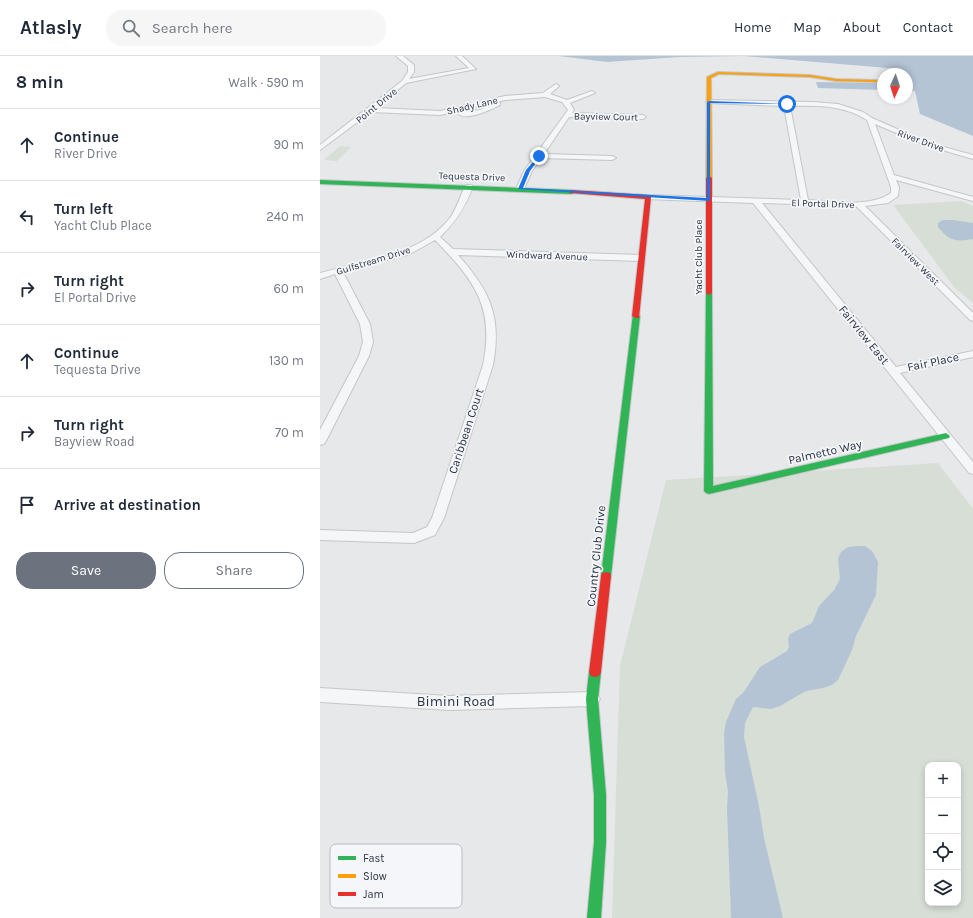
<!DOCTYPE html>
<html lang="en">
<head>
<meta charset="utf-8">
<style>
  :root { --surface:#fff; --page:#f6f6f7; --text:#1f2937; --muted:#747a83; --line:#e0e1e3; --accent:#6c737f }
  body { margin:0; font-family:Karla,sans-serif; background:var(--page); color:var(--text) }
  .controls { position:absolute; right:12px; bottom:12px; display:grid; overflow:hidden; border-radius:8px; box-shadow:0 2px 6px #0003 }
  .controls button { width:36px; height:36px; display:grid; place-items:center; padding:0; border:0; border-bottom:1px solid var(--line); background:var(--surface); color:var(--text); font:20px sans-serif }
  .compass { position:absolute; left:557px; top:12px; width:36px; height:36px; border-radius:50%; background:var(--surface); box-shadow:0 2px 6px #0003; rotate:183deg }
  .stop { position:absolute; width:12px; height:12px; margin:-9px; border:3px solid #1a73e8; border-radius:50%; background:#fff }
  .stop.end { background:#1a73e8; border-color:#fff; box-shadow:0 1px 4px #0008 }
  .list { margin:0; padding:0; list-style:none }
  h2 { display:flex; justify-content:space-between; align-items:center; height:52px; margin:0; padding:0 16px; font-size:17px }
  h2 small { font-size:13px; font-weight:400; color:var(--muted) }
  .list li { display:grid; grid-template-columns:26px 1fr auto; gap:12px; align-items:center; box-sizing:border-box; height:72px; padding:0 16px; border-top:1px solid var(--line) }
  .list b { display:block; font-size:15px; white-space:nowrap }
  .list p { margin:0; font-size:13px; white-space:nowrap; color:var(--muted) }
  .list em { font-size:13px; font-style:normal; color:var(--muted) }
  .actions { display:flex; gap:8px; padding:12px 16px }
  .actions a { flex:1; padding:9px 0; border:1px solid var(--accent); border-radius:16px; text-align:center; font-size:14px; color:var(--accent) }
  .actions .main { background:var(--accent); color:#fff }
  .icon { flex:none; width:22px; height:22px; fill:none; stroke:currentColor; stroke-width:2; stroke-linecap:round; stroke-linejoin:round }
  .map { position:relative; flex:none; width:653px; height:862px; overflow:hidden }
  header { display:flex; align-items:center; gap:24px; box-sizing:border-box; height:56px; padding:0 20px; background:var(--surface); border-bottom:1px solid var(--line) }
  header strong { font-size:19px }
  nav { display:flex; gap:22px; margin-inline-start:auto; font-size:14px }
  .search { width:280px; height:36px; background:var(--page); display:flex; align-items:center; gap:10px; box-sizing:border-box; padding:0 14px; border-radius:16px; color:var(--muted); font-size:15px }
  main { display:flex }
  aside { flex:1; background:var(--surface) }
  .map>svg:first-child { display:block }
  .green { fill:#d6ded6; fill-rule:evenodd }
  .water { fill:#b4c4d5 }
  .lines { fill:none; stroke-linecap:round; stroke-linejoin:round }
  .street-casing { stroke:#c4c6c8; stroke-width:2 }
  .fast-casing { stroke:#c4c6c8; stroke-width:2 }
  .slow-casing { stroke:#c4c6c8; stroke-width:2 }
  .jam-casing { stroke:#c4c6c8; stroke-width:2 }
  .street { fill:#f5f6f7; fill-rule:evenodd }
  .fast { fill:#30b455; fill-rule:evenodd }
  .slow { fill:#ff9f0a; fill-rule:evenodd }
  .jam { fill:#e5322d; fill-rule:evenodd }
  .route { fill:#1a73e8 }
  .labels { text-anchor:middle; stroke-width:3.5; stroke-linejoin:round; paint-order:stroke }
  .far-street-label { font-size:10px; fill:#2b3445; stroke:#f4f6f9 }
  .street-label { font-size:12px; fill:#2b3445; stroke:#f4f6f9 }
  .near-street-label { font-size:14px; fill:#2b3445; stroke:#f4f6f9 }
  .key { fill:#f4f6f9; stroke:#b8bcc3; stroke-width:1 }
  .key-label { font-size:11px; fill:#2b3445 }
</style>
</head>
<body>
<header>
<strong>Atlasly</strong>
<div class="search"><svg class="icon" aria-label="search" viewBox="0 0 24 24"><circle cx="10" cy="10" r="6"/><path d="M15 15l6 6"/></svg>Search here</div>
<nav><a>Home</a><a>Map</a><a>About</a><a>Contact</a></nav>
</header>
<main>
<aside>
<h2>8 min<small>Walk · 590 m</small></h2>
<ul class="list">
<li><svg class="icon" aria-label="ahead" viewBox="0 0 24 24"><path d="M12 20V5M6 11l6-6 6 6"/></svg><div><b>Continue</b><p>River Drive</p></div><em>90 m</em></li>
<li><svg class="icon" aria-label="left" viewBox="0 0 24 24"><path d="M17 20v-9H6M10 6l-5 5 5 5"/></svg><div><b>Turn left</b><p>Yacht Club Place</p></div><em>240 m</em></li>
<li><svg class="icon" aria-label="right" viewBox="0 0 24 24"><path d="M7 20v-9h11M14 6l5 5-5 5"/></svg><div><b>Turn right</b><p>El Portal Drive</p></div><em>60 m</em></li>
<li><svg class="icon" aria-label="ahead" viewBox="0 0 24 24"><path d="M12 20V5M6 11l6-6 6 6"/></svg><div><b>Continue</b><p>Tequesta Drive</p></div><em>130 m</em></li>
<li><svg class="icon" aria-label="right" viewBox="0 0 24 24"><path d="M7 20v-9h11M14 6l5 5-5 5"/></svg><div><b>Turn right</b><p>Bayview Road</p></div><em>70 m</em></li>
<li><svg class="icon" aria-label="arrive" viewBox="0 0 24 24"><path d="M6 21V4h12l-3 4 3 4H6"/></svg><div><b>Arrive at destination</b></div></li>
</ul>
<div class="actions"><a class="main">Save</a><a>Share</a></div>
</aside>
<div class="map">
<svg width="653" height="862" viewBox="0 0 653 862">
  <rect width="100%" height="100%" fill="#e6e8ea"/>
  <g class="green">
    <polygon points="20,90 31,91 17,105 4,104"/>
    <polygon points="641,145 653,150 653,247 635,232 573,149"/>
    <path d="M 618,407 L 653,453 L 653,862 L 292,862 L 300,610 L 346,424 ZM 608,709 L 638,709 L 638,847 L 608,847 Z"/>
  </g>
  <g class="water">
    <polygon points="239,0 653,0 653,80 600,58 595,35 587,35 587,27 591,25 587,20 587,18 585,18 580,13 424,0 359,1 287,6"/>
    <polygon points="496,26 563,27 563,34 498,32"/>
    <path d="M 623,164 L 633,164 L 653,167 L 653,183 C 636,186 629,185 618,171 L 618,167 Z"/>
    <polygon points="539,490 545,490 552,495 558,506 556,539 536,580 532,594 518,624 512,629 503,632 486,635 460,650 451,653 433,651 425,667 424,681 439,750 444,782 463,862 411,862 407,753 408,736 405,716 404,677 406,666 416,643 423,637 440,611 467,595 469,591 468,583 470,578 492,567 499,550 514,534 520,523 518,502 521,496 528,491"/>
  </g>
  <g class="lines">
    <g class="street-casing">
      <g id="street">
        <polygon points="76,0 83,0 94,9 94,16 89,23 149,12 136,0 142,0 156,13 86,27 56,52 120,55 185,40 223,37 236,28 239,30 230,38 247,44 272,35 275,37 250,47 254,54 252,57 323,59 326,61 323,63 249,61 224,98 292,100 296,102 292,104 221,102 212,115 204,133 200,135 196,133 204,115 248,54 242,46 225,41 185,44 120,59 51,56 0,94 0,89 82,25 88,16 88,10"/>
        <path d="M 389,44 L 493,46 L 518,48 L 543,56 L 552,62 L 609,87 L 653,99 L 653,103 L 605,89 L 555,68 L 574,119 L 653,141 L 653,145 L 576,124 L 579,131 L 578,140 L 568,147 L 545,150 L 653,257 L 653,265 L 650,264 L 536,150 L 442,147 L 576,311 L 653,295 L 653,301 L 580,317 L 653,406 L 653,418 L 649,417 L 433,147 L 325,143 L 324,141 L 328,139 L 481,144 L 464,50 L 387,47 L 386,46 ZM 470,50 C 497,49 524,49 547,64 L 571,131 L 571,137 C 550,152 513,145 488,144 Z"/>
        <path d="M 178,46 L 180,47 L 180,49 C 170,54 147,65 138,58 L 141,56 L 160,54 Z"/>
        <path d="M 146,129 L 152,129 L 153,131 C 145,151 136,166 120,181 L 133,193 L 321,199 L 325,202 L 321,205 L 138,199 C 170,235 182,260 173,309 L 124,462 L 115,479 L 94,487 L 0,484 L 0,474 L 93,477 L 107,471 L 112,462 L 163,309 C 175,251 154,224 115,184 L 90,198 L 23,216 L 50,268 L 53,286 L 49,300 L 6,385 L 4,388 L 0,389 L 0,374 L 39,300 L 43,286 L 40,268 L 15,218 L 0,223 L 0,217 C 43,205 100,200 130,162 C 137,152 140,140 146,129 Z"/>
        <polygon points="0,632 129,640 272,636 277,638 280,643 277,648 272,650 129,654 0,646"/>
      </g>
    </g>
    <g class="fast-casing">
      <g id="fast">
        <polygon points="0,124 252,134 255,136 252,138 0,128"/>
        <polygon points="389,235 392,237 393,430 626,377 630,380 629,382 389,438 386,437 384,435 386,237"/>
        <polygon points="313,258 316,258 320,260 291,520 290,523 286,524 282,523 281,520"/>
        <polygon points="275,611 279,612 281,616 278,643 286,739 286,786 281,862 267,862 274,786 274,739 266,643 269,616 271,612"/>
      </g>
    </g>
    <g class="slow-casing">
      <polygon id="slow" points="398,16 490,19 516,23 556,24 558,25 556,26 516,25 490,21 399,18 391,22 392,122 389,124 386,122 387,21"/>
    </g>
    <g class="jam-casing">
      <g id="jam">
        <polygon points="389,120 392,122 392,237 389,239 386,237 386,122"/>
        <polygon points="252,134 328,139 331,141 319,262 316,262 312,260 325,143 250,137 249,136"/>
        <polygon points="286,516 290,517 291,520 281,616 279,620 275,621 271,620 269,616 281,520 282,517"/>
      </g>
    </g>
    <use href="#street" class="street"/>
    <use href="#fast" class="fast"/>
    <use href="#slow" class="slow"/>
    <use href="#jam" class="jam"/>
  </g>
  <polygon class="route" points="389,45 468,48 390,47 390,145 198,133 206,114 219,99 221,100 210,115 203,132 387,142 387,46"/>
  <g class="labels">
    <g class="far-street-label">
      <text transform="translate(56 49) rotate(-39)" y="4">Point Drive</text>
      <text transform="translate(152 49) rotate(-13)" y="4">Shady Lane</text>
      <text transform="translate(286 60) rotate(1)" y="4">Bayview Court</text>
      <text transform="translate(601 84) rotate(20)" y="4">River Drive</text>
      <text transform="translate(152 120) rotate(2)" y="4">Tequesta Drive</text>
      <text transform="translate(503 147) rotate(2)" y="4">El Portal Drive</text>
      <text transform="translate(227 199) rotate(2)" y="4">Windward Avenue</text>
      <text transform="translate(378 201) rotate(-90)" y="4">Yacht Club Place</text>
      <text transform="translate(53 204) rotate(-17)" y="4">Gulfstream Drive</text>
      <text transform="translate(596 205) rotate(45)" y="4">Fairview West</text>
    </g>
    <g class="street-label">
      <text transform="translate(544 279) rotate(51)" y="4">Fairview East</text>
      <text transform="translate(613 306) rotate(-12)" y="4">Fair Place</text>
      <text transform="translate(146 375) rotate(-72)" y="4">Caribbean Court</text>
      <text transform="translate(505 396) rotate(-13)" y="4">Palmetto Way</text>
      <text transform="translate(276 500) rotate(-84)" y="4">Country Club Drive</text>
    </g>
    <g class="near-street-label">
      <text x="136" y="650">Bimini Road</text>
    </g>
  </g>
  <rect x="10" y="788" width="132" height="64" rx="6" class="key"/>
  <rect x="18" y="800" width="18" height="4" fill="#30b455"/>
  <rect x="18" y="818" width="18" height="4" fill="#ff9f0a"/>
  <rect x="18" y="836" width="18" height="4" fill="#e5322d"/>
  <g class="key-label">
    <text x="43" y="806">Fast</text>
    <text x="43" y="824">Slow</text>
    <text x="43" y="842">Jam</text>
  </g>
</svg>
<div class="controls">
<button>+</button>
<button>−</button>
<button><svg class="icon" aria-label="locate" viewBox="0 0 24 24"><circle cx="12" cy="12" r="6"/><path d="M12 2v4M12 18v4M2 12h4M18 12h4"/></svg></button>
<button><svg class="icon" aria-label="layers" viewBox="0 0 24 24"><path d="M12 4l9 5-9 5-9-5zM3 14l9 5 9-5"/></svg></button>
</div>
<svg class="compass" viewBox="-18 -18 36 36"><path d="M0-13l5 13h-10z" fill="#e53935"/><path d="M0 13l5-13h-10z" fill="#747a83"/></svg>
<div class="stop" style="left:467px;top:48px"></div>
<div class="stop end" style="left:219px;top:100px"></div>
</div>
</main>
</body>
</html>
